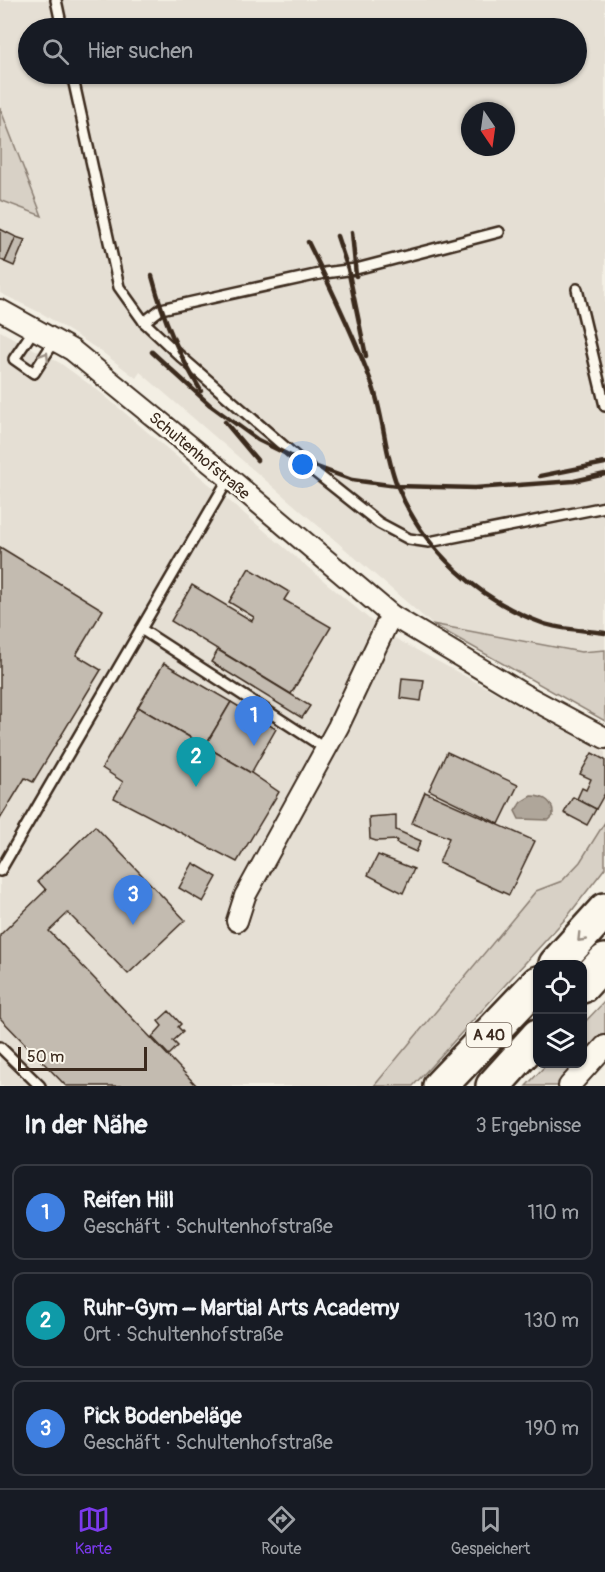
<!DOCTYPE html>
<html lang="de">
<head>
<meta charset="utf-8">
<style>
  :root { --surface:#171b24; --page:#20242c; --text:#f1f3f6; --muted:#9ea1a6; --line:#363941; --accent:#7c3aed }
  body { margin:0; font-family:Pangolin,sans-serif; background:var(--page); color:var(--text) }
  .controls { position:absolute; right:18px; bottom:18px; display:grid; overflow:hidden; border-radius:12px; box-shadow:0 2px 4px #0004 }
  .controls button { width:54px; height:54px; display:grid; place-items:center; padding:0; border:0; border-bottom:2px solid var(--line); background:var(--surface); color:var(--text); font:30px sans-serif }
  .compass { position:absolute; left:461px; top:102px; width:54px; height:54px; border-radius:50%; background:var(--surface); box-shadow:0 2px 4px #0004; rotate:167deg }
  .scale { position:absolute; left:18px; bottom:15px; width:129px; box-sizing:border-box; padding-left:6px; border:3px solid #3b2a1e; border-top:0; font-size:16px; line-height:21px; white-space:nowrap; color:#3b2a1e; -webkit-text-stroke:4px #fbf7ec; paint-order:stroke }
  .you { position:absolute; left:303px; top:465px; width:21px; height:21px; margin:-15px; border:4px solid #fff; border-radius:50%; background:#1a73e8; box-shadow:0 0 0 9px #1a73e833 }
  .badge { display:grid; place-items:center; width:39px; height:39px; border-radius:50%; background:var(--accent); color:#fff; font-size:20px; font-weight:700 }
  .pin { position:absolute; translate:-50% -50px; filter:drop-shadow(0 2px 3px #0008) }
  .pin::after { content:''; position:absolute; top:32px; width:21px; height:18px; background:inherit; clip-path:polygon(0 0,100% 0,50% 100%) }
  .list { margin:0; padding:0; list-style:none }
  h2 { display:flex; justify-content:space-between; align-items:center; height:78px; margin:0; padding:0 24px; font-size:26px }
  h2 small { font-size:20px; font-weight:400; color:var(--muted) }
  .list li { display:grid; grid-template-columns:39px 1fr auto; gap:18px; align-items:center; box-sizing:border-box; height:96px; margin:0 12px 12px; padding:0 12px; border:2px solid var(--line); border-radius:12px }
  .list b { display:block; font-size:22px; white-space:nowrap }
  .list p { margin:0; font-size:20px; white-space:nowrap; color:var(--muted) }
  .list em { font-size:20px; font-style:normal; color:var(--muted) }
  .icon { flex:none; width:33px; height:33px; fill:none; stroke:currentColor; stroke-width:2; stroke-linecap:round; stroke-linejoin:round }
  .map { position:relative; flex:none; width:605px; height:1086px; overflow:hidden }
  .search { position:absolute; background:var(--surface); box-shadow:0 2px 4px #0004; left:18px; right:18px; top:18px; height:66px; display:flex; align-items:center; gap:15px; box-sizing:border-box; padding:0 21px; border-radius:33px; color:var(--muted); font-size:22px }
  .sheet { height:402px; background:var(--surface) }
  nav { display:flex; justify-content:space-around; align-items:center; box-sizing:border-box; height:84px; border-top:2px solid var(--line); background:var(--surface); font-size:16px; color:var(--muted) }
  nav a { display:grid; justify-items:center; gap:3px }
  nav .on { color:var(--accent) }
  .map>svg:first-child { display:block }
  .built { fill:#e5dfd4; fill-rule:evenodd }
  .green { fill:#d8d1c6; stroke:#8a7e72; stroke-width:1.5 }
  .water { fill:#afa69a; stroke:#817468; stroke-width:1.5 }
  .building { fill:#c3bbb0; stroke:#3b2a1e; stroke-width:1.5 }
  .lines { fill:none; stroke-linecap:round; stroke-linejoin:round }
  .service-casing { stroke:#3b2a1e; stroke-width:14 }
  .minor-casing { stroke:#3b2a1e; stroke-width:24 }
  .motorway-casing { stroke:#3b2a1e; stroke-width:38 }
  .service { stroke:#fbf7ec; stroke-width:9 }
  .minor { stroke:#fbf7ec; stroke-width:20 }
  .motorway { stroke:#fbf7ec; stroke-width:33 }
  .rail { stroke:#3b2a1e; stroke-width:4.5 }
  .oneway { stroke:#9b9085 }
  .labels { text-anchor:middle; stroke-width:6; stroke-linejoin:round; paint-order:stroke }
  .shield { fill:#fbf7ec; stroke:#75685c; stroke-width:1.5 }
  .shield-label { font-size:15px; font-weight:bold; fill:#3b2a1e }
  .street-label { font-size:16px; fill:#3b2a1e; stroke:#fbf7ec }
</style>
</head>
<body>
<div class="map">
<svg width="605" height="1086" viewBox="0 0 605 1086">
  <rect width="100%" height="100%" fill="#f3efe4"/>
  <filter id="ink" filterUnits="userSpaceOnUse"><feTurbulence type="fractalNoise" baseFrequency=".0167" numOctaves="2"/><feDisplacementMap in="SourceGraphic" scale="12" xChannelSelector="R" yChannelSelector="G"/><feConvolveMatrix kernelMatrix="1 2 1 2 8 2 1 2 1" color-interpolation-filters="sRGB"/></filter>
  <g filter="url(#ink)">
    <g class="built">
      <path d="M 0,0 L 605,0 L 605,650 L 581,652 L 432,624 L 140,372 L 136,378 L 102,352 L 43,314 L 0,293 L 0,200 L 42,215 L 0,108 ZM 28,28 L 576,28 L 576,74 L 28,74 ZM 470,111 L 506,111 L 506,147 L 470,147 Z"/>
      <polygon points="0,331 60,363 100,392 387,634 605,752 605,822 580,861 562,881 536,891 374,1086 0,1086"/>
    </g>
    <g class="green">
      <polygon points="0,108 42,216 0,200"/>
      <polygon points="432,624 581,652 605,650 605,721"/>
      <polygon points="605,822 605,868 567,917 413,1086 374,1086 536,891 562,881 580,862"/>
      <polygon points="605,1001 605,1034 583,1061 582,1025"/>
      <polygon points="547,1064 580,1064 558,1086 526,1086"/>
    </g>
    <path class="water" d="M 531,796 C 545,796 554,802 553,816 L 549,820 L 519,819 L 515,811 L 521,802 Z"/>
    <g class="building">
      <polygon points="0,229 16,237 5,262 0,259"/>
      <polygon points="16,237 25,240 14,266 5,262"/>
      <polygon points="0,547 103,610 76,655 101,670 33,782 25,778 0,819"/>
      <polygon points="249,568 289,592 284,600 331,627 291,694 171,621 192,585 252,621 254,617 229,602"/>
      <polygon points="218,650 310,706 302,718 211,662"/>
      <polygon points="164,663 231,702 205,746 138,707"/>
      <polygon points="402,678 424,680 421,701 400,698"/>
      <polygon points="231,702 276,729 251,773 205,746"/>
      <polygon points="138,707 251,773 279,792 237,862 114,798 123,782 102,768"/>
      <polygon points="447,752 518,785 499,824 429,790"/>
      <polygon points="592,753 605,760 605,793 596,809 577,799 582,788 586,790 591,779 580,774"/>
      <polygon points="425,792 535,841 509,895 439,863 449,838 412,823"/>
      <polygon points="573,797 596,809 587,825 564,813"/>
      <polygon points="396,815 396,830 421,841 416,852 396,843 397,840 376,841 370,839 369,817"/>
      <polygon points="95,826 185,920 128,974 68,913 49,931 197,1086 66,1086 0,1018 0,935 46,890 38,881"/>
      <polygon points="378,855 414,869 403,893 368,875"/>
      <polygon points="193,863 217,877 203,902 179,888"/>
      <polygon points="169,1011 181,1024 178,1027 183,1032 173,1041 178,1046 169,1055 152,1037 162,1026 158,1021"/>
    </g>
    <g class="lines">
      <g class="service-casing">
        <g id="service">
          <polyline points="56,0 62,28"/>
          <polyline points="72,74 119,287 144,322 180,356 301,461 379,523 409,539 429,542 605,507"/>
          <polyline points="577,289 605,406"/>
          <polyline points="144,322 161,309 324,273 356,269 499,232"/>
          <polyline points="35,328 14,359 34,373 55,340"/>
          <polyline points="141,629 326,749"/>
          <polyline points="0,871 229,478"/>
          <polyline points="0,1047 40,1086"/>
        </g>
      </g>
      <g class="minor-casing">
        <g id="minor">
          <polyline points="0,310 72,350 229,478 391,615 523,694 605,738"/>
          <polyline points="237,921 245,896 338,727 391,615"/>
          <polyline points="569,1086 605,1046"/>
        </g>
      </g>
      <g class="motorway-casing">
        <g id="motorway">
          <polyline points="556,964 605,910"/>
          <polyline points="582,986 605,961"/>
          <polyline points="440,1086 538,983"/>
          <polyline points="493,1086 538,1036"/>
        </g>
      </g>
      <use href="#service" class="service"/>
      <use href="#minor" class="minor"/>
      <use href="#motorway" class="motorway"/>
      <g class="rail">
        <polyline points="352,232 356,276"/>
        <polyline points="337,236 348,269 366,356"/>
        <path d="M 308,242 C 331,288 354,336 372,384 C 384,416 384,452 397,485 C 423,550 478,599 542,623 C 561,630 585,630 605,633"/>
        <path d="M 152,276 C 164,321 177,351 201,391"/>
        <polyline points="152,352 210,405 258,440 301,461 352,480 397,486 475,488 574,481 605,474"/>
        <polyline points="225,422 257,460"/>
        <polyline points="540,476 605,463"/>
      </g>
    </g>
    <defs><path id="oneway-chevron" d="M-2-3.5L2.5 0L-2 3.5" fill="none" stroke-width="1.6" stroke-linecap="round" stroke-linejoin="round" transform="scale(1.5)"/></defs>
    <g class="oneway">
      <use href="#oneway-chevron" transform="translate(45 356) rotate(-58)"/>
      <use href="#oneway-chevron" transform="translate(581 938) rotate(134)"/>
    </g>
  </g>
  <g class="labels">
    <rect class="shield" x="466.5" y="1023" width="45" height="24" rx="4.5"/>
    <g class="shield-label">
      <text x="489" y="1040">A 40</text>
    </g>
    <g class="street-label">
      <text transform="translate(200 455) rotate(40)" y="6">Schultenhofstraße</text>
    </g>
  </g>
</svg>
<div class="controls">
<button><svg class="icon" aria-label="locate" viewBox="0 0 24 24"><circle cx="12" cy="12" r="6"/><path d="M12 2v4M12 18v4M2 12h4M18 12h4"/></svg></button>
<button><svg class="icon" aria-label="layers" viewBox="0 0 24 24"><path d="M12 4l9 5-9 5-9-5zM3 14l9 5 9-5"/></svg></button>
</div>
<svg class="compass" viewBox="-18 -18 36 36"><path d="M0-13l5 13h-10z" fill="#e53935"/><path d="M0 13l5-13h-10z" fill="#9ea1a6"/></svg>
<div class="scale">50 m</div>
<div class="you"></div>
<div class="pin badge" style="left:254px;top:746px;background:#3f7fe0">1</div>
<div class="pin badge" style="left:196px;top:787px;background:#0f9aa8">2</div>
<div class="pin badge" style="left:133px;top:925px;background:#3f7fe0">3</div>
<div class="search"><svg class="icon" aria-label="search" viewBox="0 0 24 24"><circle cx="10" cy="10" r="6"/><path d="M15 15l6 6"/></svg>Hier suchen</div>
</div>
<section class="sheet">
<h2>In der Nähe<small>3 Ergebnisse</small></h2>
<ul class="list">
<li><span class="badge" style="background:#3f7fe0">1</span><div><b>Reifen Hill</b><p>Geschäft · Schultenhofstraße</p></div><em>110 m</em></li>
<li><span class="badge" style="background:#0f9aa8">2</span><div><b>Ruhr-Gym – Martial Arts Academy</b><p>Ort · Schultenhofstraße</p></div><em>130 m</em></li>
<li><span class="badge" style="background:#3f7fe0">3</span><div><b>Pick Bodenbeläge</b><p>Geschäft · Schultenhofstraße</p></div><em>190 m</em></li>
</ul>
</section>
<nav>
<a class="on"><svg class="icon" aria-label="map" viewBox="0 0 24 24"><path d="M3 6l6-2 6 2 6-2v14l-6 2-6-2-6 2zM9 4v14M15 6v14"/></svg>Karte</a>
<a><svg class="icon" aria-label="directions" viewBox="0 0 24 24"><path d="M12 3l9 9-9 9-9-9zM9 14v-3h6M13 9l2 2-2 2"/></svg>Route</a>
<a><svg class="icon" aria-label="saved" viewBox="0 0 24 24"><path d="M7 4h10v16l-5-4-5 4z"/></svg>Gespeichert</a>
</nav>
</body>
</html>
